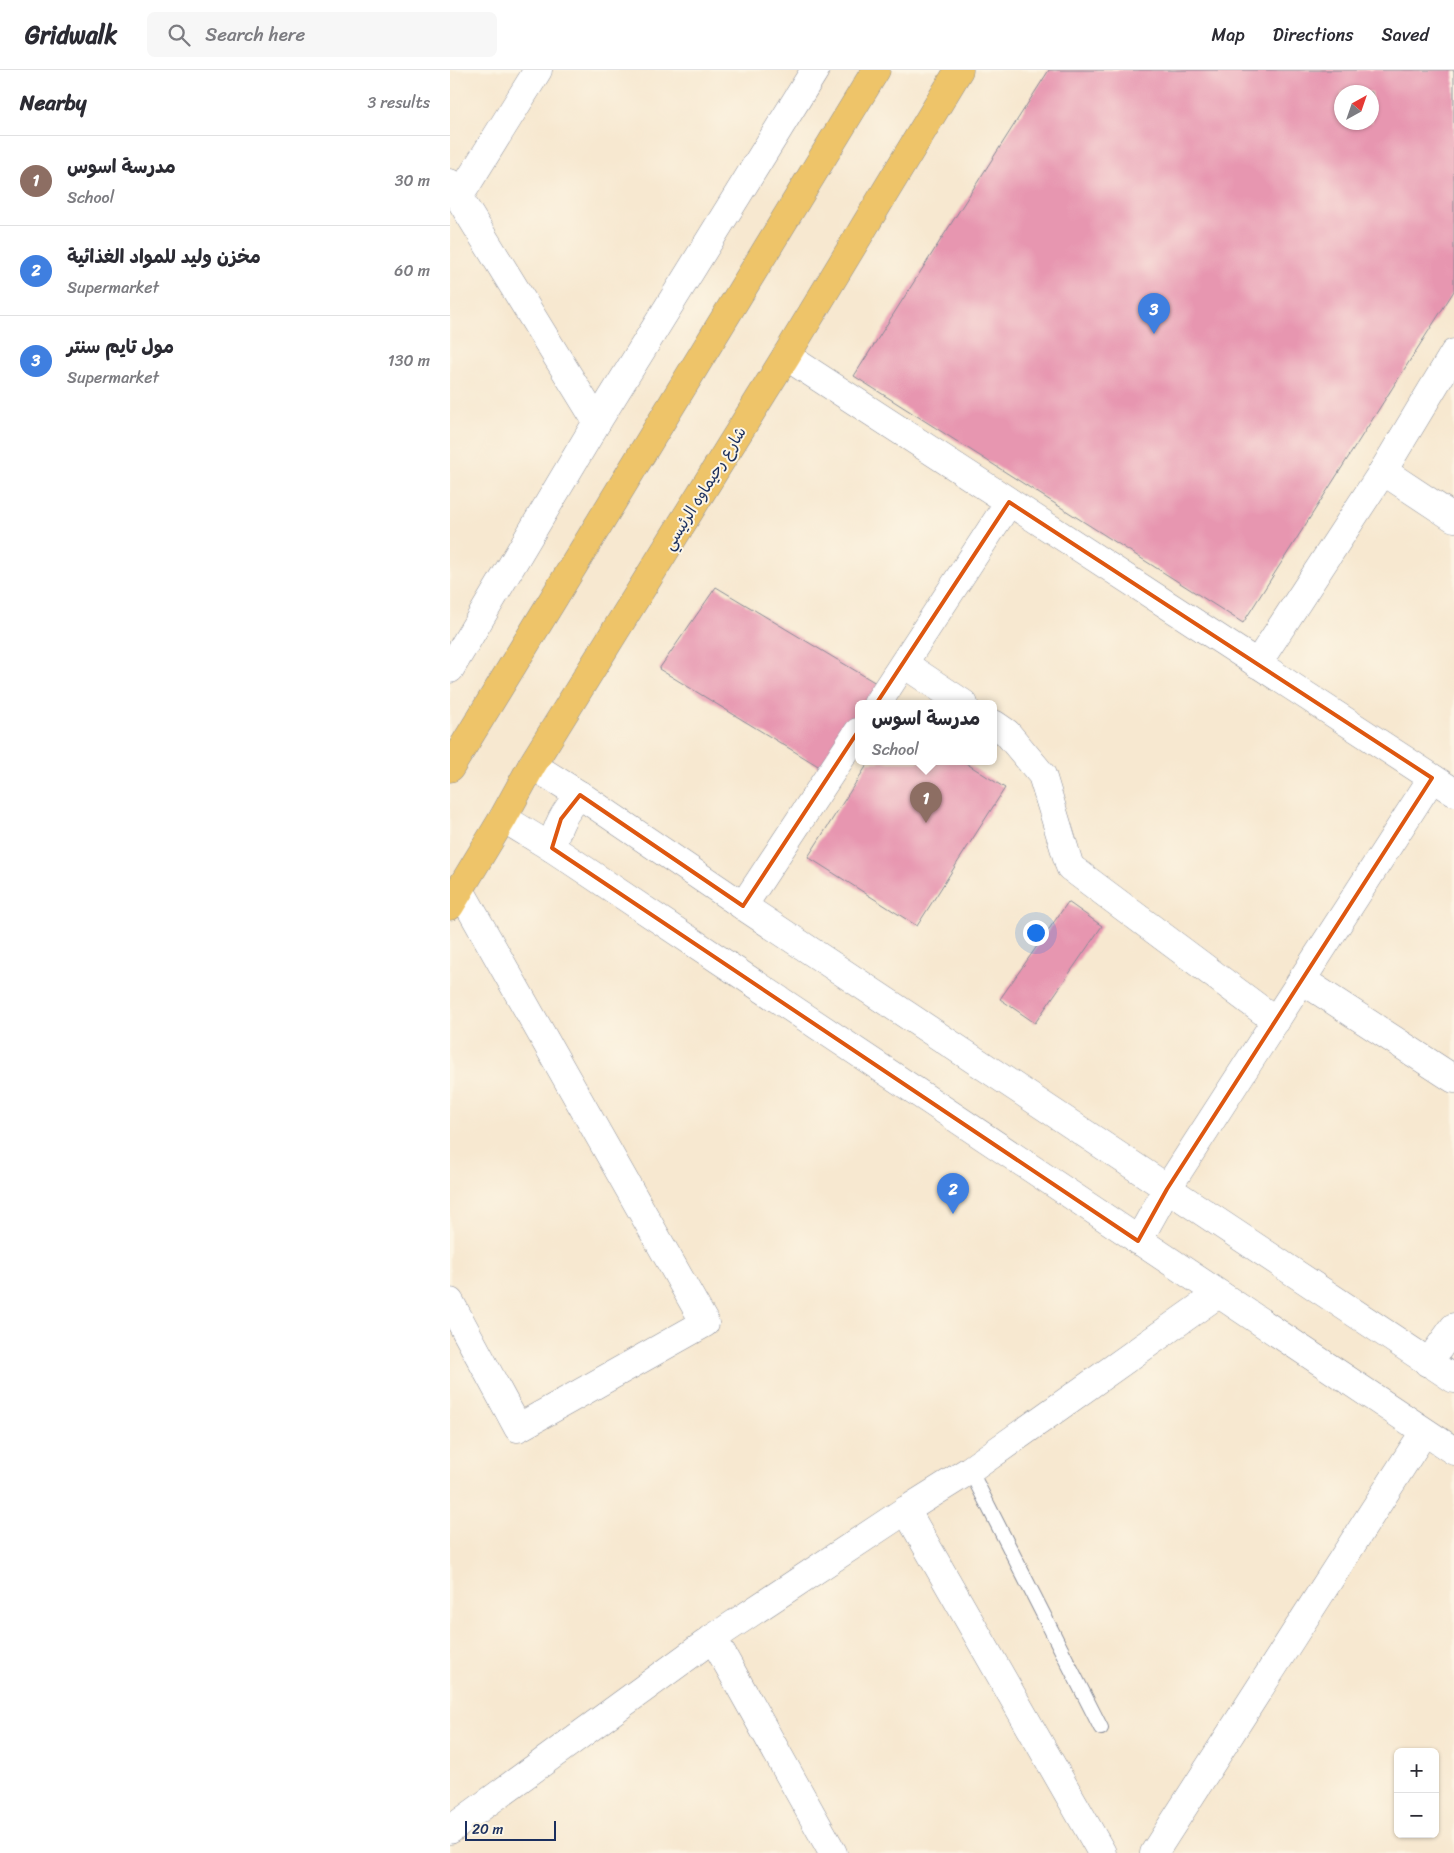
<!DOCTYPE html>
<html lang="en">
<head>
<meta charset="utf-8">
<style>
  :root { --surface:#fff; --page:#f7f7f7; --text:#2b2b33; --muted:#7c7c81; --line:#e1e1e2; --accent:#c8321e }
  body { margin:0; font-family:Sriracha,"Playpen Sans Arabic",sans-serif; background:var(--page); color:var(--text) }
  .controls { position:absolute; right:15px; bottom:15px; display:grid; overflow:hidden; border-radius:8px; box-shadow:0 1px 4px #0004 }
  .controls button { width:45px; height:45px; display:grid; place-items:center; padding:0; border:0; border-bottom:1px solid var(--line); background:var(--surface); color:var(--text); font:25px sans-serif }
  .compass { position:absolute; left:884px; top:15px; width:45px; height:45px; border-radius:50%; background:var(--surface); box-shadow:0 1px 4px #0004; rotate:40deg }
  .scale { position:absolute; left:15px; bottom:12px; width:91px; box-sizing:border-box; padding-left:5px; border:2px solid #1b2f5e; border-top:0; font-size:14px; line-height:18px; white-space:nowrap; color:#1b2f5e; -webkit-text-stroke:4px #fcf5e5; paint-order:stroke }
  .you { position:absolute; left:585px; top:862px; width:18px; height:18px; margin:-12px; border:4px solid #fff; border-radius:50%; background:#1a73e8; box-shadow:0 0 0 8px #1a73e833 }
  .badge { display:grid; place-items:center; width:32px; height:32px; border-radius:50%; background:var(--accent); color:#fff; font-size:16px; font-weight:700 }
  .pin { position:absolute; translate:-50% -41px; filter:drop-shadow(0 1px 2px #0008) }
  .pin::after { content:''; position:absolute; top:26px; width:18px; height:15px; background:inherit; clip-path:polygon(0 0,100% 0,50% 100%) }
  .popup { position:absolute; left:405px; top:630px; width:142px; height:65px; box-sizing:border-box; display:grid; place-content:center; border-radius:8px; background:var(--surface); filter:drop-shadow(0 1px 4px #0005); font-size:16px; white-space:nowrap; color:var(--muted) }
  .popup b { font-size:19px; color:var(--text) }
  .popup::after { content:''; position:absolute; left:50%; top:100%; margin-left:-10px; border:10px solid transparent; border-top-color:var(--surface) }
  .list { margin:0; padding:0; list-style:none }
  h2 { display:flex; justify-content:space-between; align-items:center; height:65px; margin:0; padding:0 20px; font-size:21px }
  h2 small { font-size:16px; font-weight:400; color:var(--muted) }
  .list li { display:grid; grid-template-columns:32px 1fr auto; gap:15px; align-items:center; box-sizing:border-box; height:90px; padding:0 20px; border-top:1px solid var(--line) }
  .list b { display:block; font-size:19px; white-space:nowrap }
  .list p { margin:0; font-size:16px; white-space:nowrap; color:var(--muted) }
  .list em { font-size:16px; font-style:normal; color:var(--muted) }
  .icon { flex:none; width:28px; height:28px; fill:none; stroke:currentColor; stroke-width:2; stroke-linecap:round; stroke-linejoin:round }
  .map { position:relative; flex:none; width:1004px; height:1783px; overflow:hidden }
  header { display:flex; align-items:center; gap:30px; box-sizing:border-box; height:70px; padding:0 25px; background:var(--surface); border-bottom:1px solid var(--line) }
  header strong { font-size:24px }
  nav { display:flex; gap:28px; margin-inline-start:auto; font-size:18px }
  .search { width:350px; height:45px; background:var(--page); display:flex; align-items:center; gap:12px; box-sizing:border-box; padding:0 18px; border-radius:8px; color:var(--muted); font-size:19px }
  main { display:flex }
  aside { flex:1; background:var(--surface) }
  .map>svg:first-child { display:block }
  .building { fill:#e796b0; fill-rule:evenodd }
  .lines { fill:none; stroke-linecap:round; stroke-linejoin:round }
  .service-casing { stroke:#898c97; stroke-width:16 }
  .minor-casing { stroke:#898c97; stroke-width:29 }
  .tertiary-casing { stroke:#898c97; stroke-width:29 }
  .primary-casing { stroke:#898c97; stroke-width:29 }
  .service { stroke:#fff; stroke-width:14 }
  .minor { stroke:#fff; stroke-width:28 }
  .tertiary { stroke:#fff; stroke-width:28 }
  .primary { stroke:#eec469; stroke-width:28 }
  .marked { fill:none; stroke:#de5710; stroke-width:4; stroke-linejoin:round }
  .labels { text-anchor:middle; stroke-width:4; stroke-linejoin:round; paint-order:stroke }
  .street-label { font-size:16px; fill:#1b2f5e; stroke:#fcf5e5 }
</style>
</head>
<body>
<header>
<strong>Gridwalk</strong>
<div class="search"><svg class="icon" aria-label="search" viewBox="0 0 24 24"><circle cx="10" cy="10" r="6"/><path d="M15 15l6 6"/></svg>Search here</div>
<nav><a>Map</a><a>Directions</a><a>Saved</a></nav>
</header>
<main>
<aside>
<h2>Nearby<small>3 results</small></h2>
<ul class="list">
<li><span class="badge" style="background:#8d6e63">1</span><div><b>مدرسة اسوس</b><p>School</p></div><em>30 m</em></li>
<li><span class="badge" style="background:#3f7fe0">2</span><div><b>مخزن وليد للمواد الغذائية</b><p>Supermarket</p></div><em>60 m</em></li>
<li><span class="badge" style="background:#3f7fe0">3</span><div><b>مول تايم سنتر</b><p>Supermarket</p></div><em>130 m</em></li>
</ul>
</aside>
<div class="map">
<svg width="1004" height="1783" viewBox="0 0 1004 1783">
  <rect width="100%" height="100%" fill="#fcf5e5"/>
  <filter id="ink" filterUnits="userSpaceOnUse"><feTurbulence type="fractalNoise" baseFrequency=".02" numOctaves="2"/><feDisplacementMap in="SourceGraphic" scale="10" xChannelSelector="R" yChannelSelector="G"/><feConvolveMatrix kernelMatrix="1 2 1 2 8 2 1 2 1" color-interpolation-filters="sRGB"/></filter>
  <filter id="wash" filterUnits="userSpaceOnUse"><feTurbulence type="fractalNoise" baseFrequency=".0096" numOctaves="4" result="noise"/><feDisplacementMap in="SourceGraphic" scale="20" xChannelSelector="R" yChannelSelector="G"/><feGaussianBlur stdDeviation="1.12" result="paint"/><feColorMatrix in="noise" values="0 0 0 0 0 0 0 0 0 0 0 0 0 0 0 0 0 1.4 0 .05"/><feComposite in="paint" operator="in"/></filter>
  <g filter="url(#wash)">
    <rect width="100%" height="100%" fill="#f7e8d0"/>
    <g id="blocks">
      <g class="building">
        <path d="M 599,0 L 1004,0 L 1004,221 L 793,553 L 404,306 ZM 892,22 L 922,22 L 922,52 L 892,52 Z"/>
        <polygon points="266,517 431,616 420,634 408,634 408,653 378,702 209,599"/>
        <polygon points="419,692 514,692 555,718 467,856 358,787"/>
        <polygon points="618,832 652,856 585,953 550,929"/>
      </g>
    </g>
  </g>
  <g filter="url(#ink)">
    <use href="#blocks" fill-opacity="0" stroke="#898c97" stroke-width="1"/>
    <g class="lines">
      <g class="service-casing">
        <polyline id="service" points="520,1400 651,1658"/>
      </g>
      <g class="minor-casing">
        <g id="minor">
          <polyline points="0,113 147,352"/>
          <polyline points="9,127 88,0"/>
          <polyline points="336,286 1004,722"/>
          <polyline points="933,401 1004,448"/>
          <polyline points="454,594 514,634"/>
          <polyline points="807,594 933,401 1004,283"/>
          <polyline points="0,599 147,352 365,0"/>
          <polyline points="427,634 559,432"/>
          <polyline points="544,654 557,663 592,705 620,797 826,951"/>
          <polyline points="293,836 408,662"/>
          <polyline points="852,910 1004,1009"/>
          <polyline points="688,1171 717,1119 982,708"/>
          <polyline points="0,1232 68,1358 255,1253 10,820"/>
          <polyline points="978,1293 1004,1257"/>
          <polyline points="456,1440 652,1783"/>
          <polyline points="263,1568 383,1783"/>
          <polyline points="0,1760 263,1568 456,1440 520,1400 768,1224"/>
          <polyline points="704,1783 974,1362"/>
        </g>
      </g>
      <g class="tertiary-casing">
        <g id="tertiary">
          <polyline points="82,695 130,725 293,836 1004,1309"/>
          <polyline points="53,748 102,778 1004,1381"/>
          <path d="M 102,778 C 107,756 114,741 130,725"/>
        </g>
      </g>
      <g class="primary-casing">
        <g id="primary">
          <polyline points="0,698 426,0"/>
          <polyline points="0,836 53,748 82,695 336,286 509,0"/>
        </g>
      </g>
      <use href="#service" class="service"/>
      <use href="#minor" class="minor"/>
      <use href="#tertiary" class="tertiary"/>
      <use href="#primary" class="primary"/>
    </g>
  </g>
  <path class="marked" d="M 559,432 L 982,708 L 717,1119 L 688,1171 L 102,778 L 111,749 L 130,725 L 293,836 Z"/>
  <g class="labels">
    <g class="street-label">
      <text transform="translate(254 418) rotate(-58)" y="6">شارع رحيماوه الرئيسي</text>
    </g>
  </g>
</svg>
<div class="controls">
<button>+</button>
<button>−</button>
</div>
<svg class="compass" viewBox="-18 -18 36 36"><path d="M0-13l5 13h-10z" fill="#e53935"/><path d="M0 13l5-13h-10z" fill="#7c7c81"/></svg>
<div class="scale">20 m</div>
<div class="you"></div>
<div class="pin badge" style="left:476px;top:753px;background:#8d6e63">1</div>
<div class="popup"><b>مدرسة اسوس</b>School</div>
<div class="pin badge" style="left:503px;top:1144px;background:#3f7fe0">2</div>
<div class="pin badge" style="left:704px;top:264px;background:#3f7fe0">3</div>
</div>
</main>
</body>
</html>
